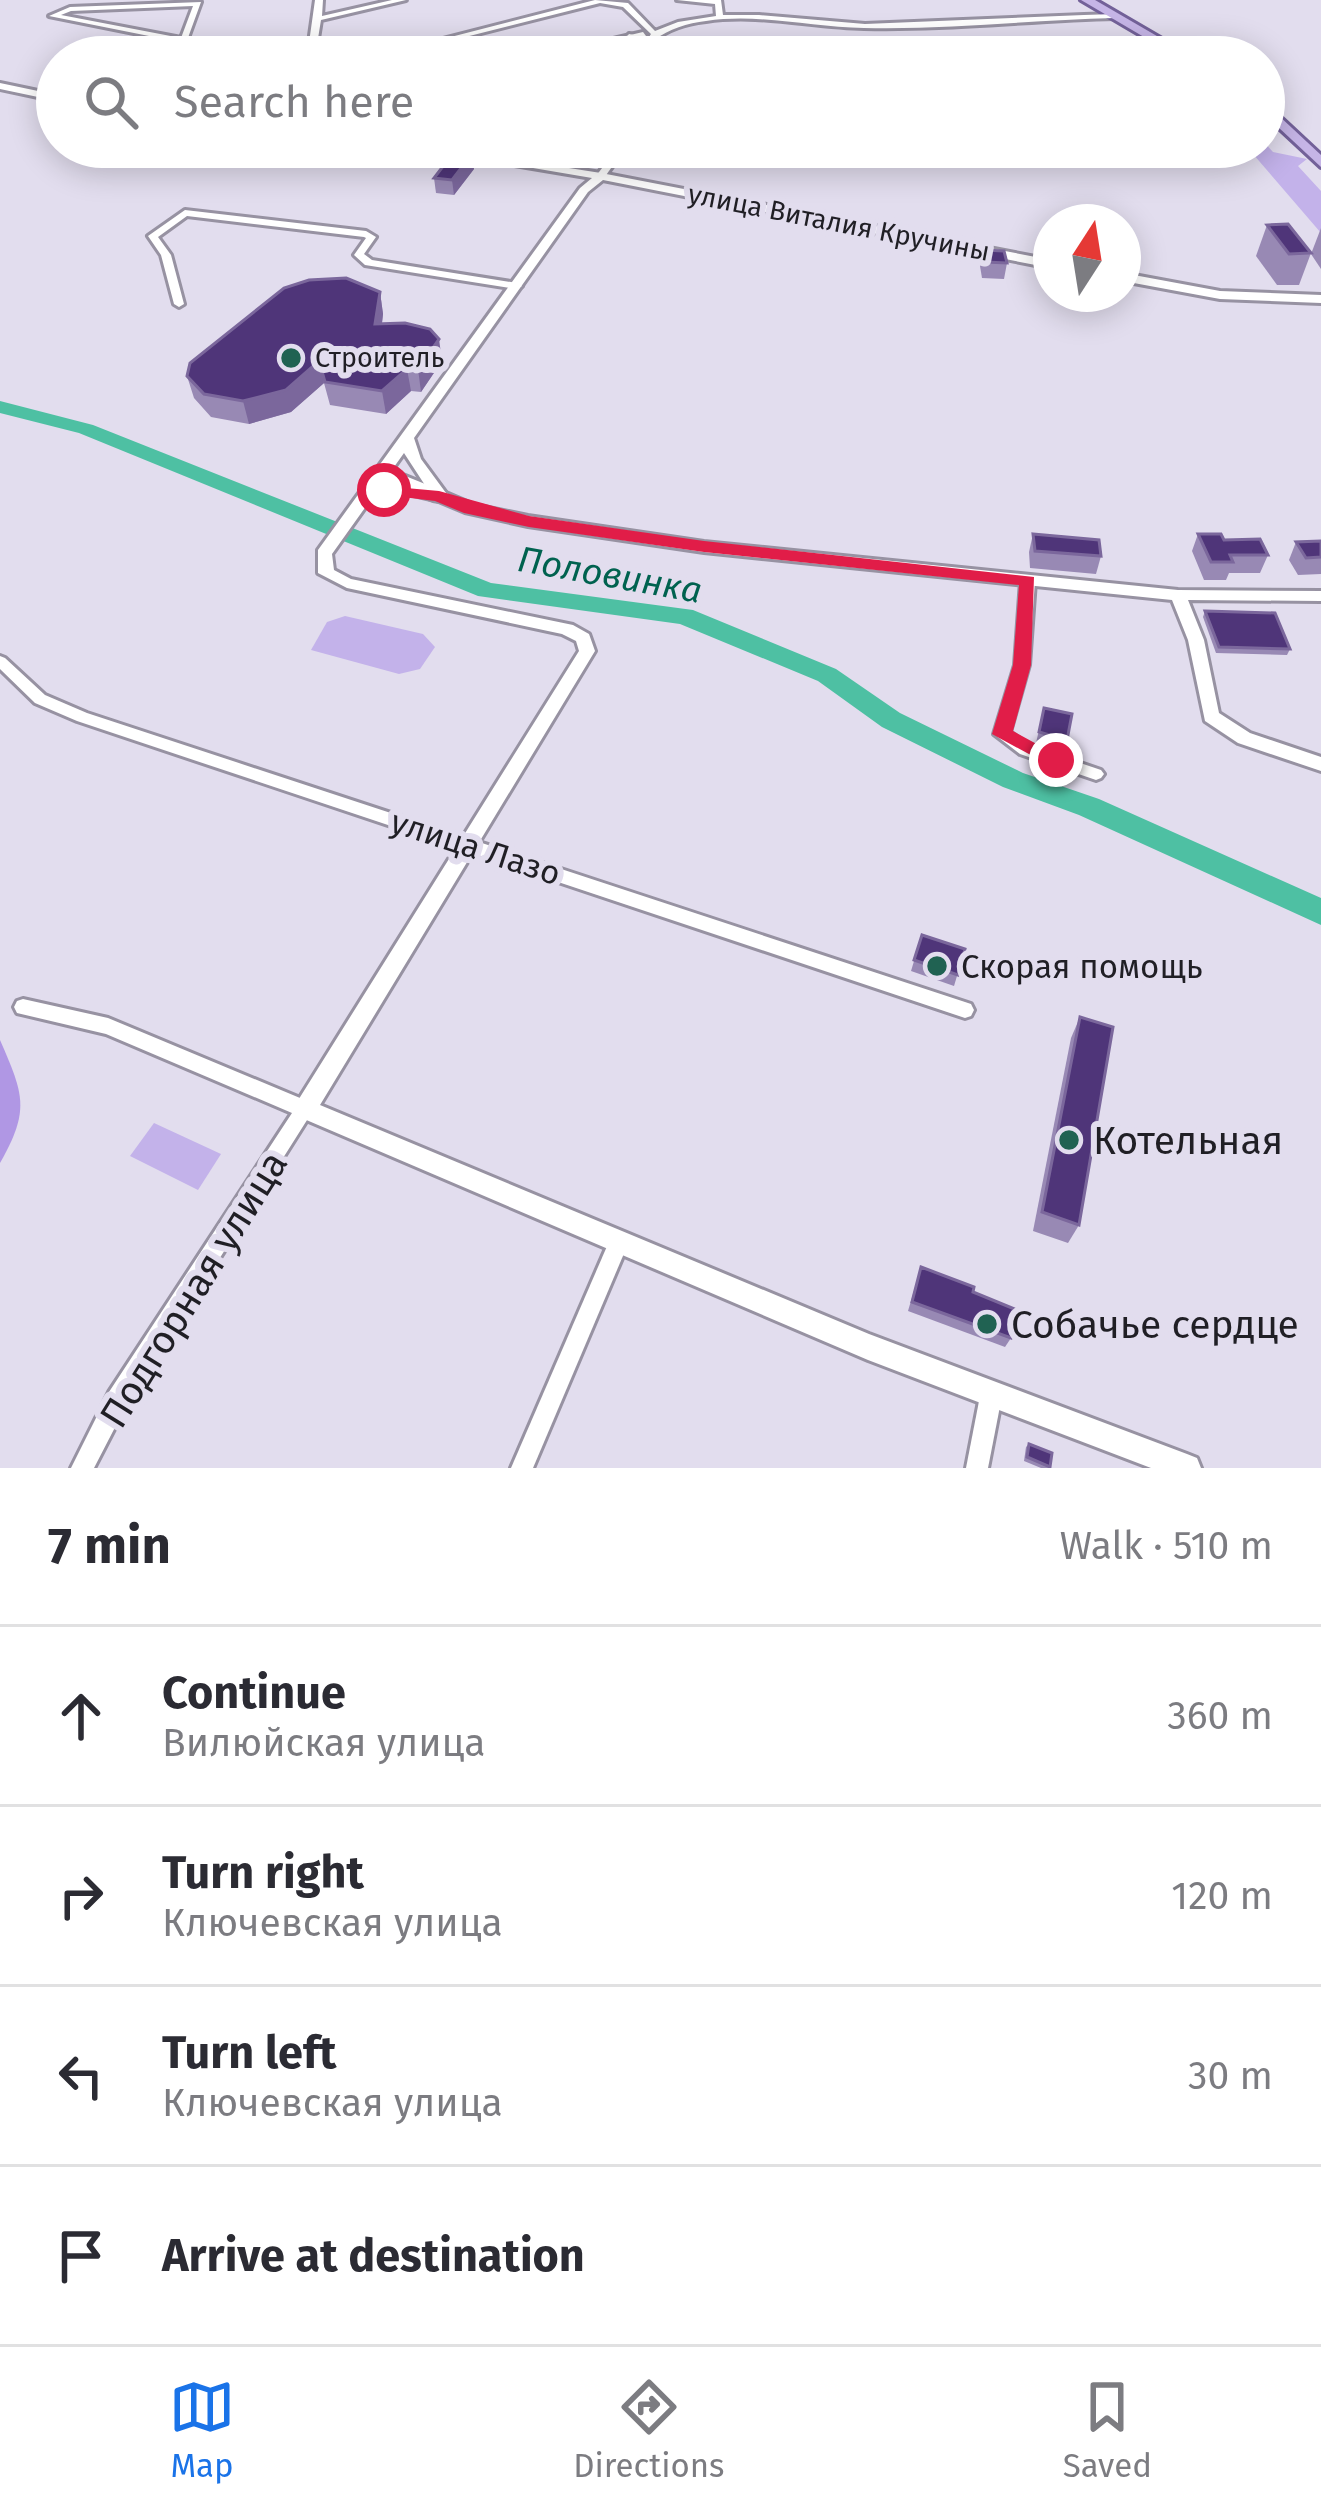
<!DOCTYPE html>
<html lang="en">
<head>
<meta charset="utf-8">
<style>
  :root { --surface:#fff; --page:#f2f2f3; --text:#2b2b33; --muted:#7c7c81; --line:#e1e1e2; --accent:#1a73e8 }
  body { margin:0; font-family:"Fira Sans",sans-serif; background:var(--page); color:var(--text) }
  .compass { position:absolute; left:1033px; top:204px; width:108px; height:108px; border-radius:50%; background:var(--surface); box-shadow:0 6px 30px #0003; rotate:12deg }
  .stop { position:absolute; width:36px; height:36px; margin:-27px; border:9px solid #e11d48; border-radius:50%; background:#fff }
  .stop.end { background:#e11d48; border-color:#fff; box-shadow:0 3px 12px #0008 }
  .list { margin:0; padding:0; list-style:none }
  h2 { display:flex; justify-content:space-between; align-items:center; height:156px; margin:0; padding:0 48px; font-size:51px }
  h2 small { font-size:39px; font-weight:400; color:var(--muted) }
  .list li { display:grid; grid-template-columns:78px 1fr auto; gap:36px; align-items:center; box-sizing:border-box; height:180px; padding:0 48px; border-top:3px solid var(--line) }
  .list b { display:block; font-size:45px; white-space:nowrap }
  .list p { margin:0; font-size:39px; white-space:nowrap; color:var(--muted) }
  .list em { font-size:39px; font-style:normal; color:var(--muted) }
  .icon { flex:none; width:66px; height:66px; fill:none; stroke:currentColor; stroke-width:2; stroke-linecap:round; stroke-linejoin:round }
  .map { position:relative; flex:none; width:1321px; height:1468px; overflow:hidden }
  .search { position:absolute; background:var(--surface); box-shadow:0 6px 30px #0003; left:36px; right:36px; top:36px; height:132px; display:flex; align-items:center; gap:30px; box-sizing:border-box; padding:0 42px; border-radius:66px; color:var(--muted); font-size:45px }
  .sheet { height:876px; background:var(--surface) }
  nav { display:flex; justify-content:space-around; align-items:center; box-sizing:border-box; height:168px; border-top:3px solid var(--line); background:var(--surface); font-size:33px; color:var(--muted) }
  nav a { display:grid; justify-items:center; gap:6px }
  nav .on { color:var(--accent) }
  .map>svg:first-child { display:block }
  .green { fill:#c3b2ea }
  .forest { fill:#b097e4 }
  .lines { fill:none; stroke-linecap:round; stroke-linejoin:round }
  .river { fill:#4ec0a3; fill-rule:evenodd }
  .minor-casing { stroke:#9792a2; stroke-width:6 }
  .tertiary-casing { stroke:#9792a2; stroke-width:6 }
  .secondary-casing { stroke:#9792a2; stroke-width:6 }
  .primary-casing { stroke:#736199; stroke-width:6 }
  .minor { fill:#fff; fill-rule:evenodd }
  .tertiary { fill:#fff; fill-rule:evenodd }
  .secondary { fill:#fff; fill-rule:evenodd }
  .primary { fill:#c6b5e7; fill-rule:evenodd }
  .wall { fill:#9889b4 }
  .shaded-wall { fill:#7b679c }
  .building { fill:#4f3579; stroke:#7b679c; stroke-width:3 }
  .route { fill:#e11d48 }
  .poi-dot { fill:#206252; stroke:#e2ddee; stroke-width:4.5 }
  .labels { text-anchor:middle; stroke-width:12; stroke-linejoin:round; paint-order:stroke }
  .far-street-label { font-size:27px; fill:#201f25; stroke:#e2ddee }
  .far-poi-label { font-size:27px; fill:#201f25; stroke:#e2ddee; text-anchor:start }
  .street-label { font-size:33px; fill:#201f25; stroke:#e2ddee }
  .poi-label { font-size:33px; fill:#201f25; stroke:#e2ddee; text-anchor:start }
  .water-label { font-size:36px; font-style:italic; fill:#00624f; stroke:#e2ddee }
  .near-poi-label { font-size:39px; fill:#201f25; stroke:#e2ddee; text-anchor:start }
  .near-street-label { font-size:39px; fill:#201f25; stroke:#e2ddee }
</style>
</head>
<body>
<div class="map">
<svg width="1321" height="1468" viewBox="0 0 1321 1468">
  <rect width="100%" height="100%" fill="#e2ddee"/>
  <g class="green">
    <polygon points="1264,142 1273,152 1307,159 1298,166 1321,191 1321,233 1247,147 1264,147"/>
    <polygon points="345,616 423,634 435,647 420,669 399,674 311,650 327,622"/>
    <polygon points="154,1123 221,1154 198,1190 130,1156"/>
  </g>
  <path class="forest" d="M 0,1040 C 24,1095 30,1110 0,1163 Z"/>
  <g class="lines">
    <polygon class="river" points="0,401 93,425 491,583 693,610 836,669 900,713 1023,773 1099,799 1321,898 1321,925 1079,815 1003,787 882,727 818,681 680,624 478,596 79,433 0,413"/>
    <g class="minor-casing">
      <g id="minor">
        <polygon points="315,0 323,0 322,16 392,0 406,0 321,20 315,57 307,57"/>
        <path d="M 595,0 L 628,3 L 655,31 L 678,22 L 716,16 L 715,4 L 677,0 L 721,0 L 723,15 L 759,15 L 865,24 L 1084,15 L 1115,14 L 1119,16 L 1115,18 C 1031,20 947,30 864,28 C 811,27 758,13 706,21 C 688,23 668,29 655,40 L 662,57 L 654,57 L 647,40 L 651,34 L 623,7 L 600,3 L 386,57 L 373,57 Z"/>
        <path d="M 201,2 L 181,57 L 173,57 L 179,42 L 49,16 L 70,7 ZM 193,6 L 181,38 L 61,15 L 71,11 Z"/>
        <polygon points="643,32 646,36 551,57 537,57"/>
        <polygon points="618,147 626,147 604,178 598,178 596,176"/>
        <polygon points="909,147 917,147 918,158 895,164 895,160 910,155"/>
        <polygon points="185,210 366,231 376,237 364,254 372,260 517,283 522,286 517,289 365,265 354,255 366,238 364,237 187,216 158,237 171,255 184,304 179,307 174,304 161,255 148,236"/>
        <polygon points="405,485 435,492 437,495 431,499 405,493 364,502 358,498 360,495"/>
        <polygon points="1028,577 1035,581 1029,665 1010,732 1030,746 1101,770 1104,774 1101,778 1096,780 1020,754 994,734 1015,665 1021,581"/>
        <polygon points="0,656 5,658 45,695 87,713 965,1002 971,1004 974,1010 971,1016 965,1018 77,721 35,703 0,669"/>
        <polygon points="23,999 108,1018 312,1103 314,1109 125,1408 94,1468 71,1468 109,1392 292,1113 106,1034 17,1013 14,1007 17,1001"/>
        <polygon points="618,1234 625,1237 628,1244 533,1468 511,1468 611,1237"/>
        <polygon points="991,1385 999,1388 1002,1396 988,1468 966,1468 980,1396 983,1388"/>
      </g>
    </g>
    <g class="tertiary-casing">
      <g id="tertiary">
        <polygon points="0,83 57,95 57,101 0,89"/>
        <polygon points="408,147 433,147 601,173 1051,260 1051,268 603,180 588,192 414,438 421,459 446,493 474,505 528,516 704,542 1178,590 1321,591 1321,601 1188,600 1204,640 1219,713 1250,733 1321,757 1321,771 1238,743 1205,721 1188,640 1172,600 704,552 528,526 465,512 434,499 404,453 332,554 334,570 351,579 573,625 589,634 595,651 320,1105 869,1334 1187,1454 1197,1458 1201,1468 1151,1468 868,1360 297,1116 294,1109 297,1102 579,651 576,641 562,634 347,588 318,573 318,550 580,188 592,178"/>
        <polygon points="1123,273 1220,291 1321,295 1321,303 1220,299 1123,281"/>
      </g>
    </g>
    <g class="secondary-casing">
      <g id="secondary">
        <polygon points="629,34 656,40 651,43 625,39"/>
        <polygon points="383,467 445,492 448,496 439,501 433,500 377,476 374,472"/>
      </g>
    </g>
    <g class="primary-casing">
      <g id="primary">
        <polygon points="1081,0 1095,0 1193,57 1178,57"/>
        <polygon points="1264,102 1321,155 1321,167 1264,114"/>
      </g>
    </g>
    <use href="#minor" class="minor"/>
    <use href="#tertiary" class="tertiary"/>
    <use href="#secondary" class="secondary"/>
    <use href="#primary" class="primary"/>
  </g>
  <g class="wall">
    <polygon points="474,169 454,195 436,193 434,178"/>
    <polygon points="1267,225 1311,253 1299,285 1277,285 1256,256"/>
    <polygon points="1321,228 1321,269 1311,254"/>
    <polygon points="983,250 1007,263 1004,279 982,278 980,266"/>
    <polygon points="380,292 383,314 382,324 442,361 421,392 411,391 386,414 330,405 324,383 291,412 249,424 211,417 194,398 187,376"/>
    <polygon points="1033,534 1101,556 1096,574 1030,568 1029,552"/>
    <polygon points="1198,534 1224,540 1268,555 1260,573 1229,573 1226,580 1204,580 1192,551"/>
    <polygon points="1321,541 1321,574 1298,575 1289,560 1296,542"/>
    <polygon points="1205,611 1290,649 1287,655 1216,653 1203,617"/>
    <polygon points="1044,708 1067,740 1063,751 1036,743"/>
    <polygon points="922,935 965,949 954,986 911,971"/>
    <polygon points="1080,1017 1079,1225 1068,1243 1033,1231 1071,1038"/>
    <polygon points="921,1267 973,1292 1011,1338 1005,1347 908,1311"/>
    <polygon points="1029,1444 1050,1467 1049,1468 1041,1468 1024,1461 1026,1447"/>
  </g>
  <g class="shaded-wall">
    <polygon points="472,154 474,169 454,195 452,180"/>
    <polygon points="380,292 383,314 379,346 375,324"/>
    <polygon points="439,339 442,361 421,392 418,369"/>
    <polygon points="319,361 324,383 291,412 249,424 243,401"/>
    <polygon points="407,369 411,391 386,414 382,391"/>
  </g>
  <g class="building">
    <polygon points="454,152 472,154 452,180 434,178"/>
    <polygon points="1288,224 1311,253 1289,254 1267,225"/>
    <polygon points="983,250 1004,251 1007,263 985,262"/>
    <polygon points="346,278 380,292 375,324 405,323 430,329 439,339 418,369 407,369 382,391 325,382 319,361 286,390 243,401 204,394 187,376 190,363 284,288 309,280"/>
    <polygon points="1033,534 1099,540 1101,556 1035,551"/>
    <polygon points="1198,534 1221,534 1224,540 1260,539 1268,555 1230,555 1233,562 1211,562"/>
    <polygon points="1321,541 1321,557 1306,558 1296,542"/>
    <polygon points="1205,611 1275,613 1290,649 1219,647"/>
    <polygon points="1044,708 1072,714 1067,740 1039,732"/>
    <polygon points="922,935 965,949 958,975 914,960"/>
    <polygon points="1080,1017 1113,1027 1079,1225 1042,1212"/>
    <polygon points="921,1267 974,1287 973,1292 1017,1310 1011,1338 912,1302"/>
    <polygon points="1029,1444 1052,1453 1050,1467 1027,1457"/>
  </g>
  <polygon class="route" points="384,486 439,491 529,516 704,541 1034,577 1031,665 1013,731 1066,760 1049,765 992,734 1013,665 1019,585 704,552 529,527 464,513 435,501 378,494"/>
  <g class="poi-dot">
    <circle cx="291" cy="358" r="12"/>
    <circle cx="937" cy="966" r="12"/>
    <circle cx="1069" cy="1140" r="12"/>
    <circle cx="987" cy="1324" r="12"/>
  </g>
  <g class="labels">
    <g class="far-street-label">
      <text transform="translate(839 223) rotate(11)" y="9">улица Виталия Кручины</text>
    </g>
    <g class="far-poi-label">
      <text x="315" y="367">Строитель</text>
    </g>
    <g class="street-label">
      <text transform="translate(476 847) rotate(18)" y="12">улица Лазо</text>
    </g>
    <g class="poi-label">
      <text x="961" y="978">Скорая помощь</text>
    </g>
    <g class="water-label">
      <text transform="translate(610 574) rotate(10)" y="13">Половинка</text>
    </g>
    <g class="near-poi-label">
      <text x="1093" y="1154">Котельная</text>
      <text x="1011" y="1338">Собачье сердце</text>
    </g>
    <g class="near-street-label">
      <text transform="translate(193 1289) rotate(-58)" y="14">Подгорная улица</text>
    </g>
  </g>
</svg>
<svg class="compass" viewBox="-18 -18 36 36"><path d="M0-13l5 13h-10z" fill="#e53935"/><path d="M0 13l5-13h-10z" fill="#7c7c81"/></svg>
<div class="stop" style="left:384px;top:490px"></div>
<div class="stop end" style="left:1056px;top:760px"></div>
<div class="search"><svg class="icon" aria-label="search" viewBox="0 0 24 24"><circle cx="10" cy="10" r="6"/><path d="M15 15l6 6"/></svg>Search here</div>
</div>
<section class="sheet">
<h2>7 min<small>Walk · 510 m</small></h2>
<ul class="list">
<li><svg class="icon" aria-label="ahead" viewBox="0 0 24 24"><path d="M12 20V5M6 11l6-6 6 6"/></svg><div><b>Continue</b><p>Вилюйская улица</p></div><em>360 m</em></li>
<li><svg class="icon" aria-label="right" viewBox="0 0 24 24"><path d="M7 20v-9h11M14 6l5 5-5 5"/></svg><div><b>Turn right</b><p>Ключевская улица</p></div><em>120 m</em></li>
<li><svg class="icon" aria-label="left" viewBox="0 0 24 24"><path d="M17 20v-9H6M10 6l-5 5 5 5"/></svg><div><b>Turn left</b><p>Ключевская улица</p></div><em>30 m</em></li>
<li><svg class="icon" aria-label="arrive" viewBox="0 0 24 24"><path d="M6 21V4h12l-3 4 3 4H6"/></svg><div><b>Arrive at destination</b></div></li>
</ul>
</section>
<nav>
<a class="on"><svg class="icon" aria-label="map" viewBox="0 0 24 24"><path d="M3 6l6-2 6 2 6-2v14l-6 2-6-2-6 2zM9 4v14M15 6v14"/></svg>Map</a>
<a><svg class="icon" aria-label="directions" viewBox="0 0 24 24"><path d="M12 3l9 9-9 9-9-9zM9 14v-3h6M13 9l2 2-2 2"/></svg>Directions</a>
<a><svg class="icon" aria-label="saved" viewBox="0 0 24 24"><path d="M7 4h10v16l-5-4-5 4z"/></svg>Saved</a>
</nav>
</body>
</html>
